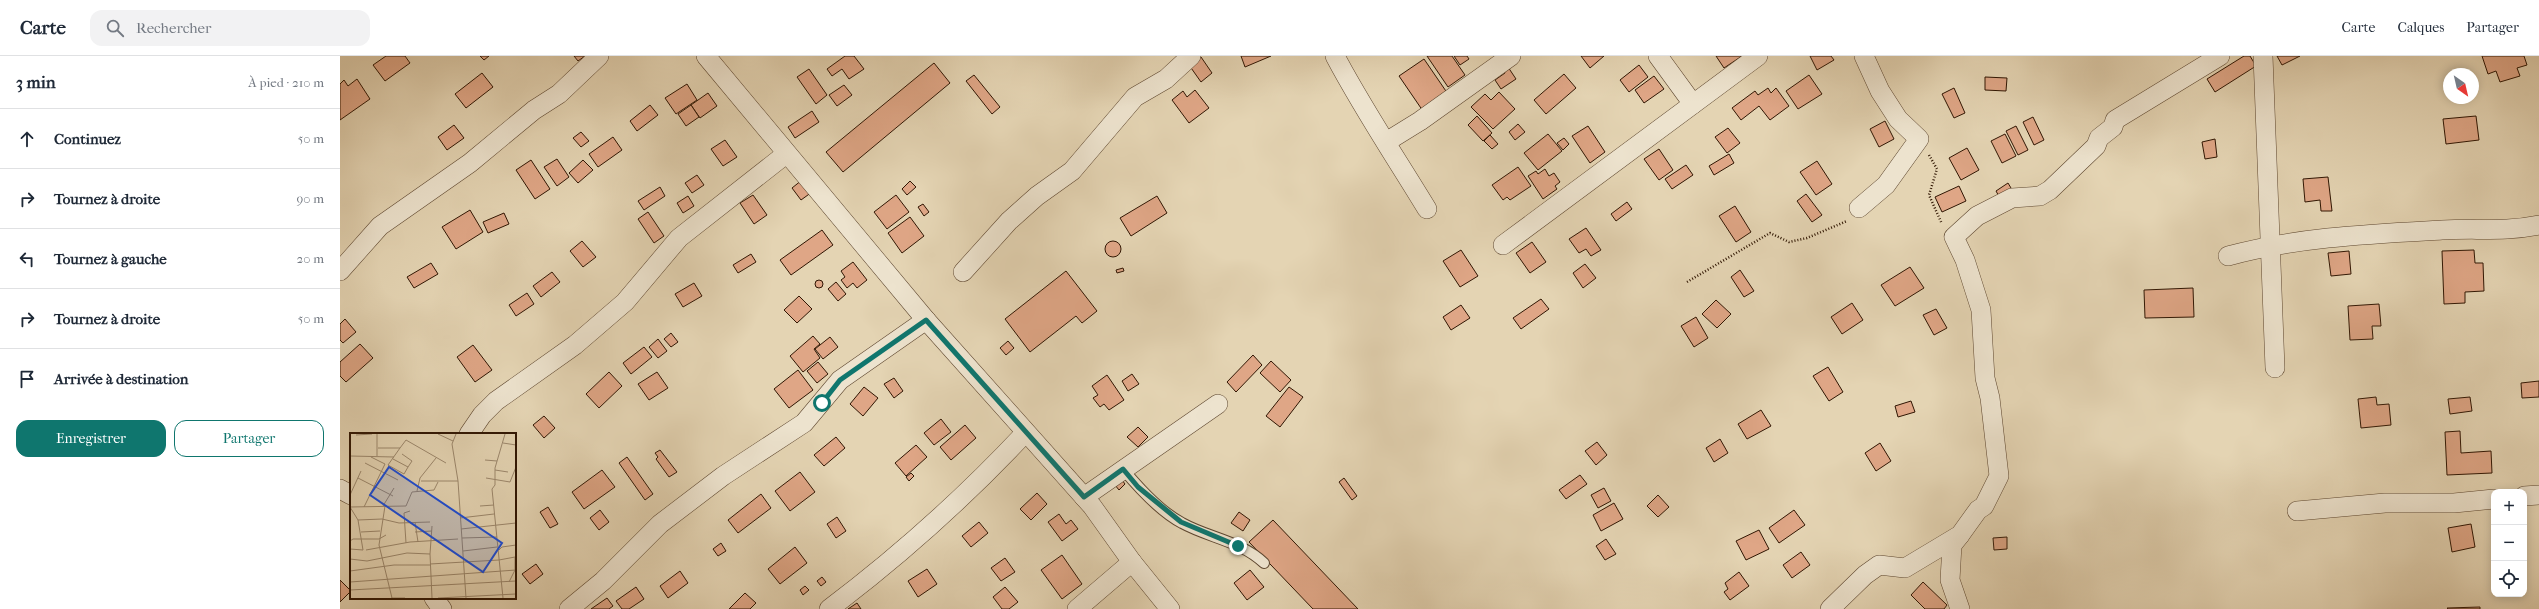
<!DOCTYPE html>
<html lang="fr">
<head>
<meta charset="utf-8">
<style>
  :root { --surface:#fff; --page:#f2f2f3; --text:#1f2937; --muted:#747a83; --line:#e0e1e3; --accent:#0f766e }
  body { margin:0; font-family:"IM FELL French Canon",serif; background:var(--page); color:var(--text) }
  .controls { position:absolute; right:12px; bottom:12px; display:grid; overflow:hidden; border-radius:8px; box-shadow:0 2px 10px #0003 }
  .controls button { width:36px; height:36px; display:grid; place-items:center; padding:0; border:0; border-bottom:1px solid var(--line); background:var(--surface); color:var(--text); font:20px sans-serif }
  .compass { position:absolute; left:2103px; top:12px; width:36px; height:36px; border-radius:50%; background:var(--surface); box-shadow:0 2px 10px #0003; rotate:146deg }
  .stop { position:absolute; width:12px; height:12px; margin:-9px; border:3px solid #0f766e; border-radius:50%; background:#fff }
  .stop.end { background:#0f766e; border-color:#fff; box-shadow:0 1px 4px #0008 }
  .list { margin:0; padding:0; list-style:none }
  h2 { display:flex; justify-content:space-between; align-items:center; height:52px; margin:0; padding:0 16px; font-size:17px }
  h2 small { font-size:13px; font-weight:400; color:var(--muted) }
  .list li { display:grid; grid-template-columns:26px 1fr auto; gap:12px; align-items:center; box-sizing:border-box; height:60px; padding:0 16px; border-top:1px solid var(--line) }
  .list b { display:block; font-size:15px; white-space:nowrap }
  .list em { font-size:13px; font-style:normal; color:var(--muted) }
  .actions { display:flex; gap:8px; padding:12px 16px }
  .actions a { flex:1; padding:9px 0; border:1px solid var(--accent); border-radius:12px; text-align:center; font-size:14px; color:var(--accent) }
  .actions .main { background:var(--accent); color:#fff }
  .icon { flex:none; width:22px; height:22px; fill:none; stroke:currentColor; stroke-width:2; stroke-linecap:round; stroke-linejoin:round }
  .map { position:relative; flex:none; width:2199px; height:553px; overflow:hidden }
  header { display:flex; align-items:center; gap:24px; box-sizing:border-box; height:56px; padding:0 20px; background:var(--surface); border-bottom:1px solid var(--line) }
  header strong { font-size:19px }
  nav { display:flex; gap:22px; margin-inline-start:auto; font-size:14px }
  .search { width:280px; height:36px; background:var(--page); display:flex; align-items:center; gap:10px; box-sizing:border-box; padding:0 14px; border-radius:12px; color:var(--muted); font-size:15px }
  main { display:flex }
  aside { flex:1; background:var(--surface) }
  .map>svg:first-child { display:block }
  .building { fill:#dfa686; stroke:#301603 }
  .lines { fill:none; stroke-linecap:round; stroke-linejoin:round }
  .lane-casing { stroke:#5d462f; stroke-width:12 }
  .street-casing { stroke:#5d462f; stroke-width:20 }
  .path { stroke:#301603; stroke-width:2.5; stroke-dasharray:1 2; stroke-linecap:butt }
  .lane { stroke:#ede3ce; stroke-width:10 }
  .street { stroke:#ede3ce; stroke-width:19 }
  .route { stroke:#0f766e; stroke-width:5 }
  .inset-road { fill:none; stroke:#9c886d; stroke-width:1 }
  .view { fill:#1d4ed8; fill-opacity:0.15; stroke:#1d4ed8; stroke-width:2 }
  .inset-edge { fill:none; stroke:#301603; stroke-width:2 }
</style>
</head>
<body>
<header>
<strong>Carte</strong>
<div class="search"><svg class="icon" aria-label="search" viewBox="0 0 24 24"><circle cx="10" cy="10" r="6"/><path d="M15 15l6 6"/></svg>Rechercher</div>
<nav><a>Carte</a><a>Calques</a><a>Partager</a></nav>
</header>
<main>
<aside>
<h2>3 min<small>À pied · 210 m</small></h2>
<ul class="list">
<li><svg class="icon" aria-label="ahead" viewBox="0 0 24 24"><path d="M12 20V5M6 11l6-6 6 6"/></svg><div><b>Continuez</b></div><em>50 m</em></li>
<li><svg class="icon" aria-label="right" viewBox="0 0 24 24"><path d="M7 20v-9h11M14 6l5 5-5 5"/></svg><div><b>Tournez à droite</b></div><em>90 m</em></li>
<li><svg class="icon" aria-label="left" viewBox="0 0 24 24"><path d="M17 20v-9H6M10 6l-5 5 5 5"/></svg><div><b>Tournez à gauche</b></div><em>20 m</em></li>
<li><svg class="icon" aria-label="right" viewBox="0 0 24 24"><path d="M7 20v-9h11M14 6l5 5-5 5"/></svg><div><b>Tournez à droite</b></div><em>50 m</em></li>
<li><svg class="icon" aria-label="arrive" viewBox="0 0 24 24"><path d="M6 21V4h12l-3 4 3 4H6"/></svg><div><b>Arrivée à destination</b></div></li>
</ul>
<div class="actions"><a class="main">Enregistrer</a><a>Partager</a></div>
</aside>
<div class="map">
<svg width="2199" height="553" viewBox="0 0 2199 553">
  <rect width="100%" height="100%" fill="#e4d4b3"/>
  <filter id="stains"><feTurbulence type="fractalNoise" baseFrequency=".005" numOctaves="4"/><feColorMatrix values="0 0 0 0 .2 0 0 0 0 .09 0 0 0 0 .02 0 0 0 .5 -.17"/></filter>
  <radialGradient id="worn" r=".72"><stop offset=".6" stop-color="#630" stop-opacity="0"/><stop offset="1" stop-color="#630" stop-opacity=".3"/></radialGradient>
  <g class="building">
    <polygon points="46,0 65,0 70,7 45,25 33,9"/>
    <polygon points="140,0 149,0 144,4"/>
    <polygon points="234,0 245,0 238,5"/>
    <polygon points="505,0 514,0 524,13 509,23 502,13 492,20 487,13"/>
    <polygon points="901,0 931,0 905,11"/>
    <polygon points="1087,0 1112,0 1125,19 1108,31"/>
    <polygon points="1114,0 1127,0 1129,3 1120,9"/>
    <polygon points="1241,0 1264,0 1250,12"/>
    <polygon points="1376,0 1402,0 1384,12"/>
    <polygon points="1470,0 1491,0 1494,4 1477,14"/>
    <polygon points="1904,0 1910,0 1916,10 1875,36 1867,23"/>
    <polygon points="1937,0 1960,0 1942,9"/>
    <polygon points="2142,0 2184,0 2187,9 2177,12 2180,20 2160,26 2156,15 2148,18"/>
    <polygon points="861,1 872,17 861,26 849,9"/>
    <polygon points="1084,3 1110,41 1085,58 1059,20"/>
    <polygon points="594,7 610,27 503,116 486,96"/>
    <polygon points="1299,9 1308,21 1289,36 1280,24"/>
    <polygon points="1168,11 1176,23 1161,33 1155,24 1165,17 1164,14"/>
    <polygon points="469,13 487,39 476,48 457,21"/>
    <polygon points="142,17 153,31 126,52 115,38"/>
    <polygon points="1224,18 1236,32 1206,58 1194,44"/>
    <polygon points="634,19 660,51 652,58 626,25"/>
    <polygon points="1469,19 1482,38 1458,53 1446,35"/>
    <polygon points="1314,20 1324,33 1304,47 1295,34"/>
    <polygon points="1645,21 1667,22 1666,35 1645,34"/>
    <polygon points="17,23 30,43 0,64 0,28 4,24 8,30"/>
    <polygon points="347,28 357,44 336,58 325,42"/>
    <polygon points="504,29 512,39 497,50 489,39"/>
    <polygon points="1428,32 1431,37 1436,32 1449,50 1430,64 1419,50 1401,64 1392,52 1415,35 1418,39"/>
    <polygon points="1614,32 1625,57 1614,62 1602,38"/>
    <polygon points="855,34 869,52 849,67 832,44 843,35 847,41"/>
    <polygon points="1159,36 1175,53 1153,73 1131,51 1145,38 1151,44"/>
    <polygon points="368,37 377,50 360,62 351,49"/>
    <polygon points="310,49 318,59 297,75 290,65"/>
    <polygon points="351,49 359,61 346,70 338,58"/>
    <polygon points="472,55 479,66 455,82 448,71"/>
    <polygon points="1137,60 1152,77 1143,85 1128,69"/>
    <polygon points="2136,60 2139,84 2106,88 2103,63"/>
    <polygon points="1693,61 1704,84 1694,89 1683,66"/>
    <polygon points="1545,65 1554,83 1539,91 1530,73"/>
    <polygon points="1178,68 1185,76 1175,84 1169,76"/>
    <polygon points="114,69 124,82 107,94 98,81"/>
    <polygon points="1248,70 1265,96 1250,107 1232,80"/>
    <polygon points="1676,70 1688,94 1678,99 1666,75"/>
    <polygon points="1388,72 1400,87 1387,97 1375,81"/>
    <polygon points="241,76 249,85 241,91 233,82"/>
    <polygon points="1208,78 1222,95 1198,114 1184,97"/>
    <polygon points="1665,78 1676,100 1662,107 1651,85"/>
    <polygon points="1150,79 1158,88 1152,93 1144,85"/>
    <polygon points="273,81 282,94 258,111 249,98"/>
    <polygon points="1224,82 1229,88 1223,94 1217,87"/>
    <polygon points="1875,83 1877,101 1865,103 1862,86"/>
    <polygon points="385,84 397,101 383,110 371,93"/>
    <polygon points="1627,92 1639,114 1621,124 1609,102"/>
    <polygon points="1319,93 1333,114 1319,124 1304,103"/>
    <polygon points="1389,98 1394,107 1374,119 1369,110"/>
    <polygon points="217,103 229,121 217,130 204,111"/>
    <polygon points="191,104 210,133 195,143 176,114"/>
    <polygon points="243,104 253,114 238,127 229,117"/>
    <polygon points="1477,105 1492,128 1476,139 1460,116"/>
    <polygon points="1346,109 1353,119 1332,133 1325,123"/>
    <polygon points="1178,111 1191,130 1170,144 1167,141 1163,144 1152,129"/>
    <polygon points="1205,113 1209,120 1214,117 1220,126 1215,130 1217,133 1203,143 1188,120 1196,115 1198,118"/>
    <polygon points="357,119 364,129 352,137 345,127"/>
    <polygon points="1988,121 1992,155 1981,155 1980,144 1965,146 1963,123"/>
    <polygon points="462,124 472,136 461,144 452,132"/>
    <polygon points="570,125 576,131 567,139 562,133"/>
    <polygon points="1668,127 1674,137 1661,144 1656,135"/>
    <polygon points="1619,130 1626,145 1602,156 1595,141"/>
    <polygon points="320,131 325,140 304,154 298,145"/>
    <polygon points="1466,138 1482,159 1472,166 1457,145"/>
    <polygon points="413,139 427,159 414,168 400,147"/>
    <polygon points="556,139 569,156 547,173 534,156"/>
    <polygon points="348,140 354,150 343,157 337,147"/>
    <polygon points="817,140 827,157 791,180 780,162"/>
    <polygon points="1287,146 1292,153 1276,165 1271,158"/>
    <polygon points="583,148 589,156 584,160 578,151"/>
    <polygon points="1395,150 1411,176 1396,186 1379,160"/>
    <polygon points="130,154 143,176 116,193 102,171"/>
    <polygon points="308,156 324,180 314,187 298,163"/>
    <polygon points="164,157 169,168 148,177 143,166"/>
    <polygon points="570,161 584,180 562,197 548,177"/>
    <polygon points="1246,172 1261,194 1251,200 1246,193 1239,197 1229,183"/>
    <polygon points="482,174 493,189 451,219 440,204"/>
    <polygon points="242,185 256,201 243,211 230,195"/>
    <circle cx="773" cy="193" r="8"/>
    <polygon points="1192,186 1206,206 1190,217 1176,197"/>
    <polygon points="1121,194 1138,220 1120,231 1103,205"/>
    <polygon points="2134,194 2135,207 2143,207 2144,235 2125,236 2125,247 2104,248 2102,195"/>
    <polygon points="2009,195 2011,218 1991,220 1988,197"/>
    <polygon points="411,198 416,206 398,217 393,209"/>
    <polygon points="513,206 527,224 517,232 513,227 507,232 501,224 505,221 501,215"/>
    <polygon points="91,207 98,218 74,232 67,221"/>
    <polygon points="1245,208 1256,222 1243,232 1233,217"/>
    <polygon points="1570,211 1584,232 1555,250 1541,229"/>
    <polygon points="783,212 784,215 777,217 776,214"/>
    <polygon points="1400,214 1414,235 1404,241 1391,221"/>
    <polygon points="726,215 757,255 742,267 736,260 690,296 665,263"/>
    <polygon points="212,216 220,226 201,241 193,230"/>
    <circle cx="479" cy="228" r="4"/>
    <polygon points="496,226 506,238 498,245 488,233"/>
    <polygon points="354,227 362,240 343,251 335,238"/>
    <polygon points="1853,232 1854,261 1805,262 1804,234"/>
    <polygon points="187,237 194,248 176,260 169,249"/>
    <polygon points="459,240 472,253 457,267 444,254"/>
    <polygon points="1201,243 1209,253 1181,273 1173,262"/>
    <polygon points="1376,244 1391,258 1377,272 1362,258"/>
    <polygon points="1512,247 1523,264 1502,278 1491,261"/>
    <polygon points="2039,248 2041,270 2032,270 2033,283 2010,284 2008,250"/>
    <polygon points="1121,249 1130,262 1111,274 1103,261"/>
    <polygon points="1596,253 1607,272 1594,279 1583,259"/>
    <polygon points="1356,261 1368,282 1354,291 1341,270"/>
    <polygon points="5,263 16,276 3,287 0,284 0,268"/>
    <polygon points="331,277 338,286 331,291 324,283"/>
    <polygon points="473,280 480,288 474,293 480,302 463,316 450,300"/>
    <polygon points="490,281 498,291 483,303 475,293"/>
    <polygon points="318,283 327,295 318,302 309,291"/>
    <polygon points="668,285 674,292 666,299 660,292"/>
    <polygon points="20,288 33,302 6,326 0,320 0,306"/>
    <polygon points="133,289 152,314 135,326 117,301"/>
    <polygon points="304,291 312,301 291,318 283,307"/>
    <polygon points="913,299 922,309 896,336 887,326"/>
    <polygon points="931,305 951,324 940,336 920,317"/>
    <polygon points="478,306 488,318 477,327 467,315"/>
    <polygon points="1488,311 1503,336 1489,345 1473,320"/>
    <polygon points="458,314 473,334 449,352 434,333"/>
    <polygon points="269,316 282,330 259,352 246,338"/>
    <polygon points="317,316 328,332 309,344 298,328"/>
    <polygon points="792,318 799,328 788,335 782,325"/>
    <polygon points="767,319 784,344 769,354 764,348 760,351 753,342 758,339 752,330"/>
    <polygon points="554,322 563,335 554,342 544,328"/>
    <polygon points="2199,325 2199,341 2182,342 2181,327"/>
    <polygon points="524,331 538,342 523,360 510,348"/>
    <polygon points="949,331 963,341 940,371 926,360"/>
    <polygon points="2036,341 2037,349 2049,348 2051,369 2021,372 2018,343"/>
    <polygon points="2130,341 2132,355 2110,358 2108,343"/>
    <polygon points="1571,345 1575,356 1558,361 1555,350"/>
    <polygon points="1421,354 1431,370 1407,383 1398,368"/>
    <polygon points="204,360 215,372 204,382 193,369"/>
    <polygon points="601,363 611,376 594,389 584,377"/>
    <polygon points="625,369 636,382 611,404 600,391"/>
    <polygon points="798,371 808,381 798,391 787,381"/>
    <polygon points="2120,375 2121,397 2151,395 2152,417 2107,419 2105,376"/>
    <polygon points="496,381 505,392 484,410 474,399"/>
    <polygon points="1380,383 1388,397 1374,406 1366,392"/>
    <polygon points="1257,386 1267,399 1256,409 1245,395"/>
    <polygon points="1540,387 1551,405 1536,415 1525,397"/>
    <polygon points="576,389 587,401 566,420 555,407"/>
    <polygon points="320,394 337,416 329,421 316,403 318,401 315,397"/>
    <polygon points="287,401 313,438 305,444 279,407"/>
    <polygon points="262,414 275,431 244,453 232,436"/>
    <polygon points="460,416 475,436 450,455 435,435"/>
    <polygon points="571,417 574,420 569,425 566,421"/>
    <polygon points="1240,419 1247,428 1226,443 1219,434"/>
    <polygon points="1004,422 1017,440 1012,444 999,426"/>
    <polygon points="782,424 785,428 779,434 775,429"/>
    <polygon points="1264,432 1271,445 1258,452 1251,439"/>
    <polygon points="697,437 707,448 691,464 680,453"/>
    <polygon points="421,438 431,452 398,477 388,464"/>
    <polygon points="1318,439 1329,451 1318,461 1307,450"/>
    <polygon points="1274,447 1283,463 1261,475 1253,459"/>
    <polygon points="208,451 218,468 210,472 200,456"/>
    <polygon points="260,454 269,466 259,474 250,462"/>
    <polygon points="1454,454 1465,469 1439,487 1429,472"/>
    <polygon points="899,456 910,464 903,475 891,467"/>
    <polygon points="719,458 726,468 731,464 738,473 722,485 708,466"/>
    <polygon points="497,461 506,475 496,482 487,468"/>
    <polygon points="933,464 1018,553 973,553 909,486"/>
    <polygon points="639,466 648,477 631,491 622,480"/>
    <polygon points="2131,468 2135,491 2112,496 2108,472"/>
    <polygon points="1419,474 1429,493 1406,504 1396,485"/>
    <polygon points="1667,481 1667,493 1654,494 1653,482"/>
    <polygon points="1266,483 1276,498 1265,504 1256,490"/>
    <polygon points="381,487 386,495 378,500 373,493"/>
    <polygon points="455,491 467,507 440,528 428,513"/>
    <polygon points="1461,496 1470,509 1452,522 1443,509"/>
    <polygon points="722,499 742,528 722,543 701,514"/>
    <polygon points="665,502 675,516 661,525 651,512"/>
    <polygon points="196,508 203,518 190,528 182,518"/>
    <polygon points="587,513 597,528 578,541 568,525"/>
    <polygon points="910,514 924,531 907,544 894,527"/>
    <polygon points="340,515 348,527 328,542 320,530"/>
    <polygon points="1399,516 1409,530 1390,544 1384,536 1388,533 1385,527"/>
    <polygon points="482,521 486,526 481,530 477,525"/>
    <polygon points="0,524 11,535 0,546"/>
    <polygon points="1583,526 1607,549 1604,553 1585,553 1571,539"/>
    <polygon points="465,530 469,534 463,539 460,534"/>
    <polygon points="296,531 304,543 289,553 282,553 276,545"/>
    <polygon points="665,531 678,546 669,553 662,553 653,541"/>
    <polygon points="405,537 416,547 410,553 389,553"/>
    <polygon points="267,542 273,550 269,553 251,553"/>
    <polygon points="517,547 521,553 508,553"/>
    <polygon points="2140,551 2140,553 2108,553 2107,552"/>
  </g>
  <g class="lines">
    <g class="lane-casing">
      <path id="lane" d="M 783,413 C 798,431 821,456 842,467 C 869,482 901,485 924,507"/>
    </g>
    <g class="street-casing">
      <g id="street">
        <polyline points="366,0 586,264 752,450 792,506 830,553"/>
        <path d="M 995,0 C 1023,53 1056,102 1087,153"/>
        <polyline points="1318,0 1353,48"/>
        <polyline points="1923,0 1935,312"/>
        <polyline points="1046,86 1080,65 1171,0"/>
        <polyline points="1519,152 1546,129 1579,83 1558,63 1540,35 1524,0"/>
        <polyline points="1163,189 1418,0"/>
        <path d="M 1888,200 C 1958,181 2030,178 2102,174 C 2136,172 2165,176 2199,169"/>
        <polyline points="0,215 40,170 130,107 194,54 219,38 259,0"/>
        <polyline points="623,216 669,165 697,140 732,115 795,41 826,23 851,0"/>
        <polyline points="129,378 142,359 156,345 235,289 285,246 339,182 446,98"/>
        <polyline points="0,433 11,439"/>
        <polyline points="2184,440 2199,439"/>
        <polyline points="744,441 878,348"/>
        <polyline points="1957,455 2045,447 2114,447 2154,443"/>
        <polyline points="1620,479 1612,489 1610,524 1620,553"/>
        <polyline points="94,542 102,553"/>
        <polyline points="229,553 263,525 320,468 383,420 464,367 500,324 586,264"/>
        <path d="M 489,553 C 558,501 626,440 685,377"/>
        <polyline points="737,553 792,506"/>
        <polyline points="1490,553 1525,519 1539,509 1565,512 1620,479 1638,454 1644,450 1659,420 1650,342 1645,322 1641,254 1625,204 1614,181 1637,160 1672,142 1700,140 1710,134 1756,90 1759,82 1773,71 1775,64 1880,0"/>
      </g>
    </g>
    <g class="path">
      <polyline points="1589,99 1597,113 1589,139 1602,168"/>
      <polyline points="1347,226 1430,177 1449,186 1467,182 1507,165"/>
    </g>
    <use href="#lane" class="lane"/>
    <use href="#street" class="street"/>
  </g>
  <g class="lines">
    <polyline class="route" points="482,347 500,324 586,264 744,441 783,413 798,431 841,466 898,490"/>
  </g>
  <g transform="translate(10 377)">
    <rect width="166" height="166" fill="#e4d4b3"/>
    <path class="inset-road" d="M 88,1 L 103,8M 106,1 L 102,11 L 108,48 L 116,165M 6,2 L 22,1M 153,10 L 166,12M 28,15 L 50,15 L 38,32 L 54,41 L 58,34 L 43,26M 50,15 L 56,7 L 96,30M 52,21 L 62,28 L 58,34M 0,23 L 44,24M 27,23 L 27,1M 21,24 L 35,31M 135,27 L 147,28M 15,30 L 48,47M 145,37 L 158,39M 8,45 L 43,63M 136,45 L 160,49 L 166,34M 71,48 L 108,48M 67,58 L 70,45 L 86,25M 0,62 L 11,38M 33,73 L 44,55M 35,73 L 29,112 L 42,165M 130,73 L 144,72M 0,74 L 56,73 L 62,59 L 84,57 L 88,49M 14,74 L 35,31M 110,85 L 144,81M 8,87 L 32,86 L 49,90 L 80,89M 65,89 L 68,109M 111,96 L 166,90M 11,99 L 30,98M 65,99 L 82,98M 112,105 L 147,104M 0,108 L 3,106 L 29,106 L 36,102M 56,110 L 54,80 L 60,78M 0,116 L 13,117 L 8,87 L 0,74M 16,117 L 60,109 L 108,106M 149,117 L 152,114 L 166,112M 113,118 L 147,114M 0,126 L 17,128 L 57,120 L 80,121M 149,127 L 165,124M 80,131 L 149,127M 0,138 L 44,132 L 80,132M 0,149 L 166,137M 159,149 L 165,137 L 165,124M 0,157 L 166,148M 41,165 L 55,165M 82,165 L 80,121 L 82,93M 88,165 L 166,161M 153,165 L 142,56 L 145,52 L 145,35 L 155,1"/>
    <path class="view" d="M 39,34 L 152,110 L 133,139 L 20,62 Z"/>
    <rect width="166" height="166" class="inset-edge"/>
  </g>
  <rect width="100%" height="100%" filter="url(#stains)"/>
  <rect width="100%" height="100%" fill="url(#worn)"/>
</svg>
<div class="controls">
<button>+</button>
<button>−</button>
<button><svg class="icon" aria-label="locate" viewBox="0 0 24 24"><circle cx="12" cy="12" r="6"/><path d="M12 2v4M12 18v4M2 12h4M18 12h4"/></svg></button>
</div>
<svg class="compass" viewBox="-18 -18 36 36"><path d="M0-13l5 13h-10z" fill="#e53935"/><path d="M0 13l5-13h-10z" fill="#747a83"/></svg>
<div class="stop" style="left:482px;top:347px"></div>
<div class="stop end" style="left:898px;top:490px"></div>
</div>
</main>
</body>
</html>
